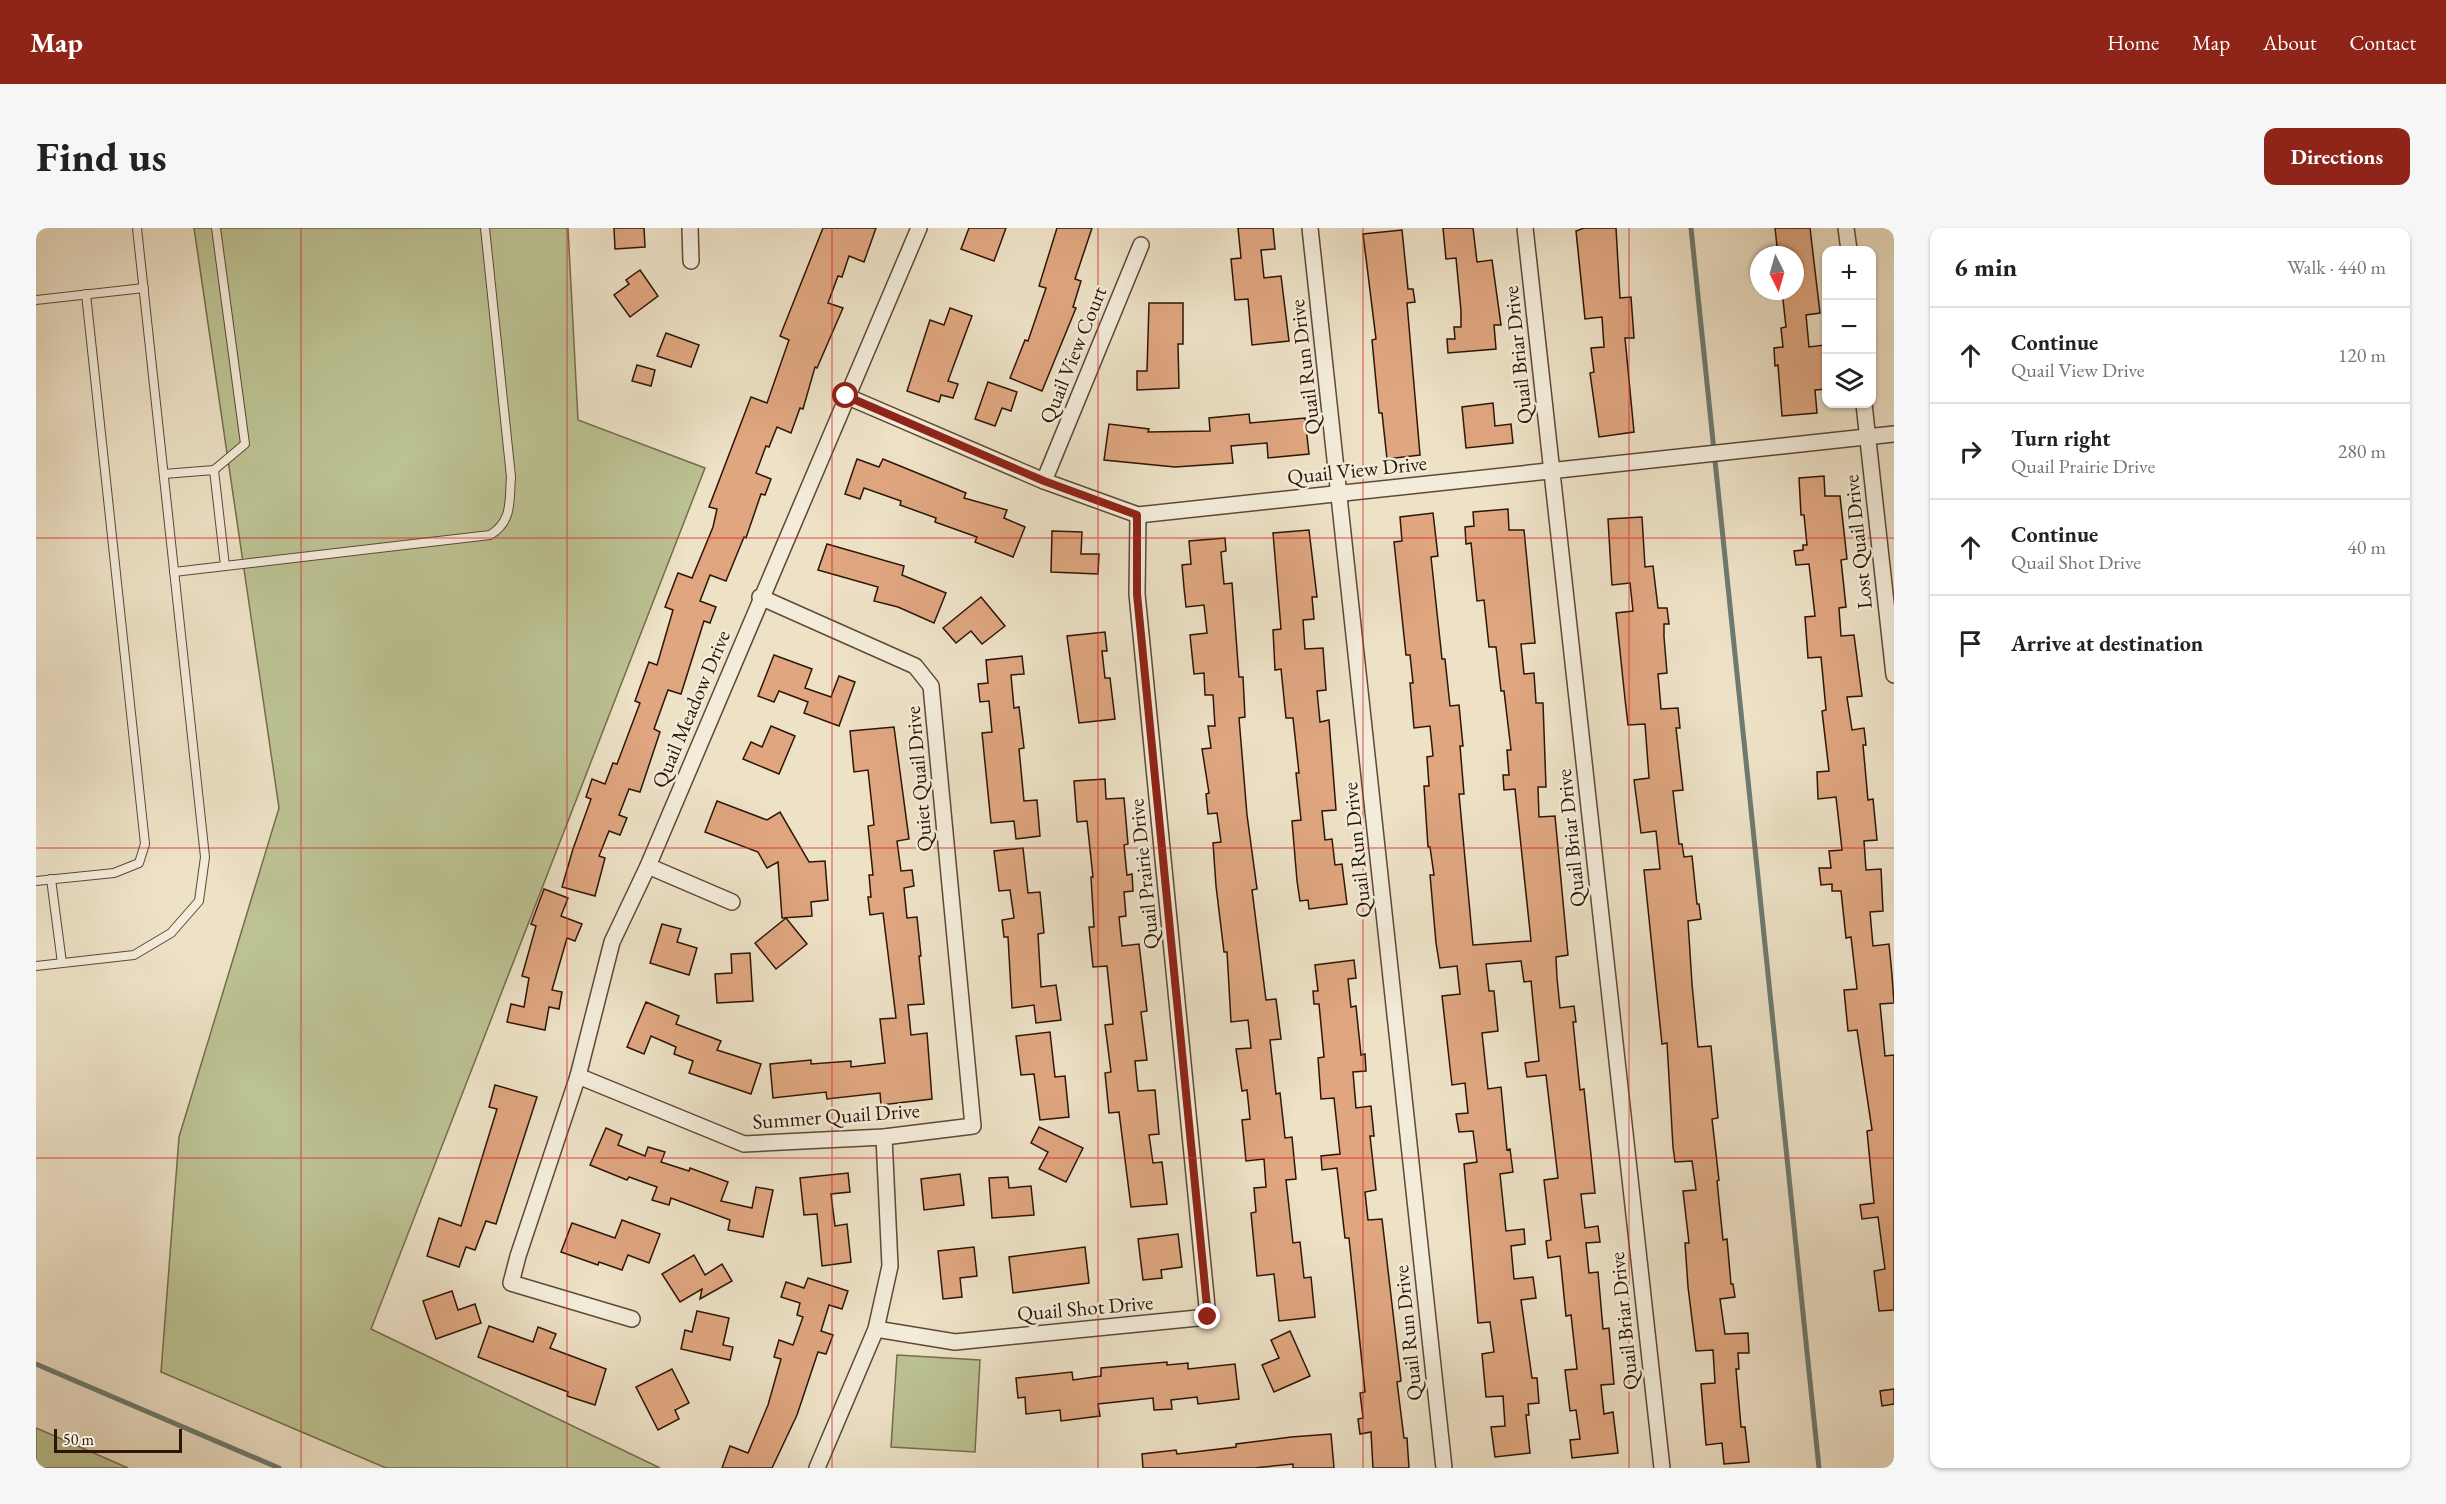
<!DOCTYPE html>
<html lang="en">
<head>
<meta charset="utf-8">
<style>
  :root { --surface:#fff; --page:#f6f6f6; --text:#222; --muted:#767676; --line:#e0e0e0; --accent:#8f2418 }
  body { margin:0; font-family:"EB Garamond",serif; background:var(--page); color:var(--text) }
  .controls { position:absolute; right:18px; top:18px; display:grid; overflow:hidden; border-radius:12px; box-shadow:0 2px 4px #0004 }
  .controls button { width:54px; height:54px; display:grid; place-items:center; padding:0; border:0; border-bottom:2px solid var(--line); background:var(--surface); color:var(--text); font:30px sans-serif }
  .compass { position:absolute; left:1714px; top:18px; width:54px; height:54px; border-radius:50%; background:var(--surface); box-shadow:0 2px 4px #0004; rotate:175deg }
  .scale { position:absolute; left:18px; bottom:15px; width:128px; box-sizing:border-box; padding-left:6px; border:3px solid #2e1506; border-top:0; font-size:16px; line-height:21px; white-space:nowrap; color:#2e1506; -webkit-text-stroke:4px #f3ecda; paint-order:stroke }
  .stop { position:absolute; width:18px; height:18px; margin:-14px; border:4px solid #8f2418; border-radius:50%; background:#fff }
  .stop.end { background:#8f2418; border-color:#fff; box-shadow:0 2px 6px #0008 }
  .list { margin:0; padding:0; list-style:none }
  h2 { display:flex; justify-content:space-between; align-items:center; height:78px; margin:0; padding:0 24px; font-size:26px }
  h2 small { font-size:20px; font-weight:400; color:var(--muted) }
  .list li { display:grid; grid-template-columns:39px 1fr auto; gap:18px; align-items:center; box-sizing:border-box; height:96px; padding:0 24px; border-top:2px solid var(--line) }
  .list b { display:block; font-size:22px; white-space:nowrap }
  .list p { margin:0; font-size:20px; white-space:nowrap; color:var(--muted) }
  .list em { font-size:20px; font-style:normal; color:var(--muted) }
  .icon { flex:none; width:33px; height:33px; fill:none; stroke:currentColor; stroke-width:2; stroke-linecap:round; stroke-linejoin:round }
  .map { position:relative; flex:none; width:1858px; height:1240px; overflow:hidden; border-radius:12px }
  header { display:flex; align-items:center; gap:36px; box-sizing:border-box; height:84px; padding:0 30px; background:var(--accent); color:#fff }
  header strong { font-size:28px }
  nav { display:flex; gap:33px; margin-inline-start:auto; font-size:21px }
  .intro { display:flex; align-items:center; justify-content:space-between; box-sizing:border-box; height:144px; padding:0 36px }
  h1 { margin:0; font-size:42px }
  .button { padding:15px 27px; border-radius:12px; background:var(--accent); color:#fff; font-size:21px; font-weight:700 }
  main { display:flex; gap:36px; padding:0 36px }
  aside { flex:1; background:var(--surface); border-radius:12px; box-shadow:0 2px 4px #0004 }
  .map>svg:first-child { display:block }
  .green { fill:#bcc293; stroke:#756c4c; stroke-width:1.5 }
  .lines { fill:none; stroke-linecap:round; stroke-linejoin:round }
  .stream { stroke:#6e7a70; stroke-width:5 }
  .building { fill:#dfa680; stroke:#2e1506; stroke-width:1.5 }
  .service-casing { stroke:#5e4836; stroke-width:10 }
  .minor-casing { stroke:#5e4836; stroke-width:18 }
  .service { stroke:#f3ecda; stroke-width:8 }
  .minor { stroke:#f3ecda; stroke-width:15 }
  .route { stroke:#8f2418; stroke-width:8 }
  .grid { fill:none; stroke:#d62828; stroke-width:1.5; stroke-opacity:0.55 }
  .labels { text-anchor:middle; stroke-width:5; stroke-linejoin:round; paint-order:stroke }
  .street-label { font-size:21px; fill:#2e1506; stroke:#f3ecda }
</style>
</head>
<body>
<header>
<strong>Map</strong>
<nav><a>Home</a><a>Map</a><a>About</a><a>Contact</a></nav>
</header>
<div class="intro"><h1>Find us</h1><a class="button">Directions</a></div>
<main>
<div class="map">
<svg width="1858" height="1240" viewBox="0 0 1858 1240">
  <rect width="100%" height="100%" fill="#ede1c6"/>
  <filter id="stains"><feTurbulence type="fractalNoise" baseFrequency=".00333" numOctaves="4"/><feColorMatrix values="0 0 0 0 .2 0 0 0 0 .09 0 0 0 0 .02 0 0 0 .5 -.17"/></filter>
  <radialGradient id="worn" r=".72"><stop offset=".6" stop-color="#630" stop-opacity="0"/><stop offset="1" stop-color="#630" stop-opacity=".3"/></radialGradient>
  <g class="green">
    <polygon points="158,0 532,0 542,192 669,240 335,1101 624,1240 350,1240 125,1144 143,909 243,580"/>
    <polygon points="861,1127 944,1132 939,1224 855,1219"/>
    <polygon points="0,1200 92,1240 0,1240"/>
  </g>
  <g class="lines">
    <g class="stream">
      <polyline points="1655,0 1783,1240"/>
      <polyline points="0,1136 243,1240"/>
    </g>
  </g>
  <g class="building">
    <polygon points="578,0 608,0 609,19 579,21"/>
    <polygon points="787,0 840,0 828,34 813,28 806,49 802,48 792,75 807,80 781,140 779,139 767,181 764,180 755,205 741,199 733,219 730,218 720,245 735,251 729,267 725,266 710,310 708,309 690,353 674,347 664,373 680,379 674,395 668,393 645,466 632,462 618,501 624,504 604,564 593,561 583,587 591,590 584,607 573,603 563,628 569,630 559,668 526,659 537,621 555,571 550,569 556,551 569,556 577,535 581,536 604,475 599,473 613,434 621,437 637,382 629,379 642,345 656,350 677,299 681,281 673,279 715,169 731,175 753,112 744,108"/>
    <polygon points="933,0 970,0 958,33 925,21"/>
    <polygon points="1021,0 1056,0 1039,51 1045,53 1037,79 1040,80 1006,163 974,150 989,112 992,113 1010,60 1003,58"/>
    <polygon points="1202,0 1237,0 1239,21 1225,22 1228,50 1245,48 1253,113 1216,117 1212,71 1199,72 1195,31 1205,30"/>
    <polygon points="1407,0 1437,0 1441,34 1456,32 1465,97 1458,97 1460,121 1412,125 1411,111 1419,111 1418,99 1425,99 1425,83 1420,30 1410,31"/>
    <polygon points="1548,0 1580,0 1584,70 1595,69 1598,110 1589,110 1598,204 1563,209 1554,145 1558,144 1555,120 1568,119 1566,89 1549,91 1540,3"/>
    <polygon points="1739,0 1774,0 1784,85 1770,87 1773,119 1788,117 1791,145 1791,161 1779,162 1781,185 1746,188 1742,137 1739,138 1738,120 1747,119 1745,100 1750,99 1746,63 1760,63 1759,27 1742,27"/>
    <polygon points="1366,2 1372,61 1377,61 1379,74 1371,75 1384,227 1351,231 1346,185 1343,185 1336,112 1340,111 1327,6"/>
    <polygon points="604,42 622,68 594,89 578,67 593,56 590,52"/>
    <polygon points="1113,75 1147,75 1147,116 1142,116 1143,160 1101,162 1101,143 1111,143"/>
    <polygon points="914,80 936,88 912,153 922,156 917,170 905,167 903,174 871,163 894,92 908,97"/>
    <polygon points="630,105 663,117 655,139 621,128"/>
    <polygon points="601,137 619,142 615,158 596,153"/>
    <polygon points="952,154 981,164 975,183 966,180 959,198 939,191"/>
    <polygon points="1457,175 1459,198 1475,196 1477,215 1430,220 1426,179"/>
    <polygon points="1213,186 1214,195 1269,190 1273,226 1232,230 1231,215 1195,218 1197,235 1139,239 1068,232 1073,196 1113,201 1112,204 1174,203 1173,190"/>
    <polygon points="821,231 843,239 847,231 930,265 928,270 971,282 968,290 989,299 977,329 939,314 941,309 899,294 900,290 864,277 865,273 828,260 824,271 809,266"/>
    <polygon points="1788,248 1789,268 1804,268 1811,331 1805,332 1810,379 1803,380 1805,408 1818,407 1826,468 1811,469 1816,502 1828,500 1830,517 1827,517 1832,572 1837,571 1841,612 1828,613 1830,642 1845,641 1847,683 1834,684 1837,718 1853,716 1856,747 1858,775 1844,776 1849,828 1858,827 1858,1082 1843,1083 1838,1043 1849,1041 1842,989 1826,991 1824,977 1838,975 1831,903 1836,902 1821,802 1812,803 1808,762 1821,761 1815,709 1810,710 1805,663 1796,663 1796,656 1785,657 1783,640 1795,640 1793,623 1806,622 1800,569 1782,571 1781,544 1793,543 1786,483 1790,482 1785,429 1772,430 1769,389 1779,388 1773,336 1760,337 1758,323 1767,322 1767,317 1771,317 1768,287 1765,287 1763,250"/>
    <polygon points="1472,281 1473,302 1488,302 1499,415 1485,416 1488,446 1498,445 1500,475 1507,475 1510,559 1502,559 1503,589 1519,588 1532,727 1520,729 1521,750 1524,780 1538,778 1540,794 1537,794 1544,862 1548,861 1559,965 1545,966 1549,1000 1562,998 1564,1014 1550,1015 1553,1045 1562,1044 1567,1101 1573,1100 1578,1156 1565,1157 1568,1186 1577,1184 1582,1225 1536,1230 1534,1212 1544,1211 1540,1182 1534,1183 1529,1142 1541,1141 1535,1087 1530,1088 1524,1028 1512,1030 1510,1013 1515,1012 1508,952 1522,950 1510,847 1491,849 1489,835 1503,833 1495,753 1488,754 1485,733 1450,736 1453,763 1458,763 1462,803 1446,805 1452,861 1465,859 1471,922 1474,921 1477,944 1464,946 1470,1003 1488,1001 1489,1016 1475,1018 1478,1051 1497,1049 1500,1070 1485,1072 1496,1150 1501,1150 1503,1175 1492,1176 1493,1187 1490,1187 1494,1225 1459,1229 1455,1199 1469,1198 1467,1168 1450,1169 1446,1126 1458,1124 1454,1094 1442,1095 1428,936 1441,934 1437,903 1423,904 1420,886 1432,885 1429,855 1416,857 1406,768 1424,766 1421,738 1404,740 1400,715 1394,647 1398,647 1394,619 1392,619 1388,558 1393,558 1391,529 1397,528 1394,498 1378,500 1374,455 1377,455 1374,427 1370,427 1358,314 1366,313 1364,289 1397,285 1402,328 1395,329 1406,431 1409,431 1414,478 1423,477 1427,518 1424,518 1428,566 1423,566 1437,717 1495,713 1479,561 1468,562 1467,547 1473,547 1471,522 1475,522 1468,463 1465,463 1460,419 1453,419 1448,372 1441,373 1435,315 1430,316 1429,299 1438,298 1437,284"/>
    <polygon points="1606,289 1609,339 1617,338 1622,380 1631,380 1633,396 1628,396 1628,409 1631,445 1622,446 1625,481 1642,480 1644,500 1640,500 1647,562 1637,563 1643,616 1646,616 1648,629 1656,628 1661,676 1663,676 1665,691 1652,693 1656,756 1662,819 1675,818 1682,890 1676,891 1683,952 1681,953 1687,1012 1691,1011 1695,1056 1697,1056 1699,1069 1684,1071 1689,1106 1712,1105 1713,1125 1702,1125 1703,1141 1700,1141 1705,1199 1709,1199 1713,1234 1688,1236 1686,1215 1670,1217 1665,1156 1679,1155 1677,1122 1660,1123 1652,1059 1649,1015 1653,1015 1647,963 1660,962 1656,933 1639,934 1637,919 1631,815 1626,816 1608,642 1624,641 1620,603 1605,605 1598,552 1613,550 1609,496 1592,497 1589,471 1580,385 1597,383 1594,355 1576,357 1575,342 1572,291"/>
    <polygon points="1273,302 1281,369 1276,369 1278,391 1267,392 1269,421 1287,420 1290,462 1281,463 1284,494 1293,492 1300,582 1286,583 1289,612 1296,611 1299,637 1306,636 1311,676 1273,681 1272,672 1264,673 1261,653 1256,593 1265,592 1260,545 1263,545 1257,490 1250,490 1245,441 1239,442 1237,402 1245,401 1237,305"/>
    <polygon points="1016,303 1046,304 1045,326 1063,326 1062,346 1015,344"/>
    <polygon points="1189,310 1190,323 1185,324 1188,356 1196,355 1203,449 1207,449 1209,489 1203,490 1211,587 1221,661 1216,662 1230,772 1240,771 1245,811 1234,812 1240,866 1244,865 1249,910 1256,909 1260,951 1250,952 1257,1015 1264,1014 1268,1050 1275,1049 1279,1089 1243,1093 1238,1046 1221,1048 1215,985 1220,984 1218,960 1230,959 1228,931 1210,933 1206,892 1214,891 1211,862 1206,863 1200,821 1215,820 1212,792 1195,794 1191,724 1188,724 1180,658 1177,615 1185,614 1181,585 1172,586 1170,566 1173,565 1166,521 1175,520 1172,498 1179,498 1177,467 1169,467 1168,445 1158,446 1154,407 1171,405 1168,377 1150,379 1148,360 1146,337 1155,336 1153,313"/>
    <polygon points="791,316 868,338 866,347 910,365 898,395 862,379 838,373 842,359 782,342"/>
    <polygon points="945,369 969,398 946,416 935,403 920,415 907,400"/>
    <polygon points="1069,404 1071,423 1066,423 1069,450 1074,450 1079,491 1043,495 1031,408"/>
    <polygon points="738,427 776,441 769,460 795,469 803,448 819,454 803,498 768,485 772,474 743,463 738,474 722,468"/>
    <polygon points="986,428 988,446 975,447 978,480 983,479 988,520 983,521 988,573 1001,572 1004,608 980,611 978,593 955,595 946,505 956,504 953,473 944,474 942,456 952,455 950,432"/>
    <polygon points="735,498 759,508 743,546 707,531 715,514 726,519"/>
    <polygon points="858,499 873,611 861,613 865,643 876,642 878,658 868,660 871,690 881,689 885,728 883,728 888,776 872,777 875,807 891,805 896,871 845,877 844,865 791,871 790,864 737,870 734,836 775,832 775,836 815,833 815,839 849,835 844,791 860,790 847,685 834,687 832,669 835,669 833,647 837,647 832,598 838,597 832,542 818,544 814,503"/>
    <polygon points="1069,551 1070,571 1088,570 1092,616 1088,617 1091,647 1096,646 1097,663 1088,664 1090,688 1083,689 1086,718 1103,716 1111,783 1105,784 1111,832 1099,833 1102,863 1119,862 1123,906 1113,907 1117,935 1126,934 1131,976 1095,979 1083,884 1073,885 1069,845 1075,844 1069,797 1077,796 1071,738 1057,739 1053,699 1058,699 1055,649 1057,649 1051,593 1041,594 1038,553"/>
    <polygon points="681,573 731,592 744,584 773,634 789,633 792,672 775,674 776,688 746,690 742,634 731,640 722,624 669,604"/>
    <polygon points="987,620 992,665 1004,664 1008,705 1002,706 1005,759 1020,757 1025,792 1000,795 998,777 976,780 972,709 968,709 966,692 978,690 974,662 963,663 958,623"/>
    <polygon points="508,661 532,670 525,688 546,696 539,713 531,710 516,762 526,764 523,781 513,779 509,802 471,794 475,776 488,779 493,750 486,748 500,698 495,696"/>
    <polygon points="750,690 771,716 740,741 719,715"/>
    <polygon points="626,696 645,701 641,714 661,720 653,747 614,735"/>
    <polygon points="714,725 717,773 681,775 679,746 696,745 695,726"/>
    <polygon points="1318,732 1320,750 1312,751 1315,779 1320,778 1325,827 1329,826 1330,843 1317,844 1320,880 1335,878 1338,908 1334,908 1340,962 1329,964 1332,992 1346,991 1365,1153 1361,1154 1368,1210 1371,1210 1373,1240 1337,1240 1335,1204 1324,1206 1322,1191 1327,1190 1324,1165 1329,1164 1313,1010 1309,1010 1301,940 1286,942 1285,928 1304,926 1298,870 1285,871 1282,830 1288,829 1283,776 1278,776 1277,763 1282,763 1279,737"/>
    <polygon points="610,774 643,788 640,796 685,813 681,822 725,836 715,866 653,845 657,833 638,826 640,819 615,808 608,826 591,819"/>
    <polygon points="1014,804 1019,849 1029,848 1033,889 1004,892 998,846 985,847 980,808"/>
    <polygon points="459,857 501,869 460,996 450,993 439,1022 430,1019 423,1039 391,1028 403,990 425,998 461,881 453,879"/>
    <polygon points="1003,899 1047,920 1030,954 1003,941 1012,924 995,915"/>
    <polygon points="570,900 586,907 582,917 609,928 612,919 629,924 625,934 653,943 654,940 692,954 685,973 716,980 720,959 737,962 727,1009 692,1002 694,992 635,970 633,977 616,972 621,959 593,949 591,952 554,937"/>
    <polygon points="812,945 814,964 795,966 799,998 811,996 815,1034 786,1038 781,986 768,987 764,950"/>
    <polygon points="924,946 928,977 888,982 885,951"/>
    <polygon points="972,949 973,960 995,958 998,987 956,990 953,950"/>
    <polygon points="586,992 624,1006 613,1035 592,1027 586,1042 563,1034 562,1037 525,1024 536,995 579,1010"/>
    <polygon points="1142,1006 1146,1039 1125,1042 1126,1050 1107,1052 1102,1011"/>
    <polygon points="938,1019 941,1048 924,1050 926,1069 907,1071 902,1023"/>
    <polygon points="1049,1019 1053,1055 977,1065 973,1029"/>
    <polygon points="658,1027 669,1047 686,1036 696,1053 664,1071 666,1061 644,1074 626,1046"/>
    <polygon points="772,1050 812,1063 806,1081 793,1077 785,1103 797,1107 790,1126 782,1124 761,1187 736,1240 686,1240 694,1218 712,1225 732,1177 745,1131 738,1129 743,1112 757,1117 767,1089 761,1087 764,1075 745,1069 750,1054 768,1060"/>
    <polygon points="416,1063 422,1082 439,1076 445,1095 400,1111 387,1073"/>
    <polygon points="661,1083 693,1090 687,1117 697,1119 694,1132 645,1121 649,1102 656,1104"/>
    <polygon points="453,1098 497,1114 502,1099 520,1106 514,1120 570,1141 559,1177 531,1168 532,1164 442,1129"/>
    <polygon points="1254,1103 1274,1148 1238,1164 1226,1137 1243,1130 1235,1112"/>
    <polygon points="1131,1134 1131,1137 1152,1135 1152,1141 1199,1136 1203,1171 1162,1176 1161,1169 1135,1172 1136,1181 1118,1182 1117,1170 1062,1176 1064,1188 1025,1193 1024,1182 990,1186 989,1169 982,1170 980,1150 1036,1144 1037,1152 1065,1148 1065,1140"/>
    <polygon points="636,1141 653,1175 639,1182 643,1191 622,1202 600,1159"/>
    <polygon points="1858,1161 1858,1176 1846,1178 1844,1163"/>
    <polygon points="1295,1206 1298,1240 1257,1240 1257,1236 1218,1240 1107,1240 1106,1226 1140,1222 1141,1226 1200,1219 1200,1216 1255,1209"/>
  </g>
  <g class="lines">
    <g class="service-casing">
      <g id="service">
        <polyline points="0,72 108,60"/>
        <polyline points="178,242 209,216 180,0"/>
        <polyline points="128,246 178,242 189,338"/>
        <path d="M 138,344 L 454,307 C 477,293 473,273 475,249 L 449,0"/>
        <polyline points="15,651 26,735"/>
        <polyline points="0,653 78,645 103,635 109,616 50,66"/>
        <polyline points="0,738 98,727 135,705 163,673 169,629 101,0"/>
      </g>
    </g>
    <g class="minor-casing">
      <g id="minor">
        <polyline points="654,0 655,33"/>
        <polyline points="1274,0 1408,1240"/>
        <polyline points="1489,0 1626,1240"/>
        <polyline points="1810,0 1813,22"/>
        <polyline points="810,168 1008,253 1102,287 1858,206"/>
        <polyline points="1828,176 1858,447"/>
        <polyline points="1008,253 1105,17"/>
        <polyline points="612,638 696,674"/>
        <polyline points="542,848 708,916 848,909 937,898 895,458 879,438 724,369"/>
        <polyline points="596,1091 475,1055 482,1028 542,848 576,714 612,638 883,0"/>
        <polyline points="840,1101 919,1114 1172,1089 1101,366 1102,287"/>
        <polyline points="781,1240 840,1101 854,1038 848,909"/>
      </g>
    </g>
    <use href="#service" class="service"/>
    <use href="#minor" class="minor"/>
  </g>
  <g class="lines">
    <polyline class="route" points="810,168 1008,253 1101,287 1101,366 1172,1089"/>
  </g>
  <path class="grid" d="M 265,0 L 265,1240M 531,0 L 531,1240M 796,0 L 796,1240M 1062,0 L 1062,1240M 1327,0 L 1327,1240M 1593,0 L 1593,1240M 0,310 L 1858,310M 0,620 L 1858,620M 0,930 L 1858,930"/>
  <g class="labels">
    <g class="street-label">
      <text transform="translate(1037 127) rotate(-68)" y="7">Quail View Court</text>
      <text transform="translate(1482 127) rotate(-96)" y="7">Quail Briar Drive</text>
      <text transform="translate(1269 139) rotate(-97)" y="7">Quail Run Drive</text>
      <text transform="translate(1321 242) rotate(-6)" y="7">Quail View Drive</text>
      <text transform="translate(1822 314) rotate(-96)" y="7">Lost Quail Drive</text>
      <text transform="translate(655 481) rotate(-67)" y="7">Quail Meadow Drive</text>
      <text transform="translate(883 551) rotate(-95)" y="7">Quiet Quail Drive</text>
      <text transform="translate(1535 610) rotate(-96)" y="7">Quail Briar Drive</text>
      <text transform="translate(1321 622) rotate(-96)" y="7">Quail Run Drive</text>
      <text transform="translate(1108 646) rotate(-96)" y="7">Quail Prairie Drive</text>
      <text transform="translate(800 888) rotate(-4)" y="7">Summer Quail Drive</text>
      <text transform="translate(1049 1080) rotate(-5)" y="7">Quail Shot Drive</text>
      <text transform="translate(1588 1093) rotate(-96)" y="7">Quail Briar Drive</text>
      <text transform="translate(1372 1105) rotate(-96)" y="7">Quail Run Drive</text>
    </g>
  </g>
  <rect width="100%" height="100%" filter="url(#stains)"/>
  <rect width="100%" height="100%" fill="url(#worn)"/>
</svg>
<div class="controls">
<button>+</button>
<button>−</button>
<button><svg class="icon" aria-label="layers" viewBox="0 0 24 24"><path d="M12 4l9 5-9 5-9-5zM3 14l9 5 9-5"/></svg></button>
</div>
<svg class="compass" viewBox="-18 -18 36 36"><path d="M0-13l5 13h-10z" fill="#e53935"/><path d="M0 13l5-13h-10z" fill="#767676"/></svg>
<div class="scale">50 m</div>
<div class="stop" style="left:810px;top:168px"></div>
<div class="stop end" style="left:1172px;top:1089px"></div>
</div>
<aside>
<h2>6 min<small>Walk · 440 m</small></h2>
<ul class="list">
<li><svg class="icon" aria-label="ahead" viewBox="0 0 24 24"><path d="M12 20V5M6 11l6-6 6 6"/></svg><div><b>Continue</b><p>Quail View Drive</p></div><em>120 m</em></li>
<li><svg class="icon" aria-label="right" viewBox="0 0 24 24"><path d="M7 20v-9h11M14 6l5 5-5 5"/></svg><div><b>Turn right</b><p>Quail Prairie Drive</p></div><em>280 m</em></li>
<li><svg class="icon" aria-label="ahead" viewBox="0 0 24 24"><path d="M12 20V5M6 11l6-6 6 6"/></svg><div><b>Continue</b><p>Quail Shot Drive</p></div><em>40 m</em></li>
<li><svg class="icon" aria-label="arrive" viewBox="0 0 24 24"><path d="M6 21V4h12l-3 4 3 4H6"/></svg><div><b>Arrive at destination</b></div></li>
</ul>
</aside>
</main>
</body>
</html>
